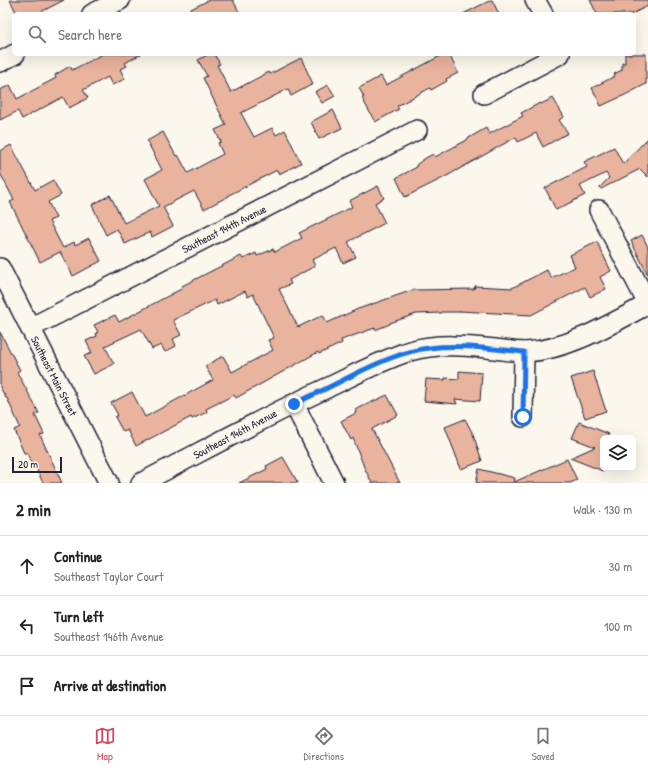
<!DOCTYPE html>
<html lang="en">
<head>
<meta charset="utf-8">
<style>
  :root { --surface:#fff; --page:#f2f2f2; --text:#222; --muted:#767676; --line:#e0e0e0; --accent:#d1495b }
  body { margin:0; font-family:"Patrick Hand",sans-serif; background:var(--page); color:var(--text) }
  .controls { position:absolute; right:12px; bottom:12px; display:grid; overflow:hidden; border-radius:6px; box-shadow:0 4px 16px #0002 }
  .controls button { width:36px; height:36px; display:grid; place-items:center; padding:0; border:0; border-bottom:1px solid var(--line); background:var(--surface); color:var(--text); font:20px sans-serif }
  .scale { position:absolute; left:12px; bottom:10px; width:50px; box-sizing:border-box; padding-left:4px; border:2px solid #22223b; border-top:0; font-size:11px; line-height:14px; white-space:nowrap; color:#22223b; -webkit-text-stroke:3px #fbf7ec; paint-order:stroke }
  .stop { position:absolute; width:12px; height:12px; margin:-9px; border:3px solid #1a73e8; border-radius:50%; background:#fff }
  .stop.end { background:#1a73e8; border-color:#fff; box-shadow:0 1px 4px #0008 }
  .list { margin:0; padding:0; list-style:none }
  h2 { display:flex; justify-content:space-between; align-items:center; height:52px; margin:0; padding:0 16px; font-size:17px }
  h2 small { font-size:13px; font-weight:400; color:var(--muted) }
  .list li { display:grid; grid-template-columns:26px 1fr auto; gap:12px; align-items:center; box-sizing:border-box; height:60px; padding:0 16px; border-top:1px solid var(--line) }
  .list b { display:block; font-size:15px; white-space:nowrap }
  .list p { margin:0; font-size:13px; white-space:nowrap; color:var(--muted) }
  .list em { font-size:13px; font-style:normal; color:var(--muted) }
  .icon { flex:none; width:22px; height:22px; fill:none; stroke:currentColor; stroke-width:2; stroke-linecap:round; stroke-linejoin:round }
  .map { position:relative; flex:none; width:648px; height:483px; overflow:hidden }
  .search { position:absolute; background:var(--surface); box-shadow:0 4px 16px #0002; left:12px; right:12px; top:12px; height:44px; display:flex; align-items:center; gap:10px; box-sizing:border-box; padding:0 14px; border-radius:6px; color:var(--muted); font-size:15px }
  .sheet { height:232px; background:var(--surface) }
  nav { display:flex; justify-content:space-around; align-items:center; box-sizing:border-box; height:56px; border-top:1px solid var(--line); background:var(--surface); font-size:11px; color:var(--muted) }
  nav a { display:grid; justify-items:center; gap:2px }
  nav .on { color:var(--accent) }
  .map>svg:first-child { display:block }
  .building { fill:#e9b39e; stroke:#22223b }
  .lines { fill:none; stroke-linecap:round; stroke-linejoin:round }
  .minor-casing { stroke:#22223b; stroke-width:22 }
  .minor { stroke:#fbf7ec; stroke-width:19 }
  .route { stroke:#1a73e8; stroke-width:5 }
  .labels { text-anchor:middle; stroke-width:4; stroke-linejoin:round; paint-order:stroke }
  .street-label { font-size:11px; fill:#22223b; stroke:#fbf7ec }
</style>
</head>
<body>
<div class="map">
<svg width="648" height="483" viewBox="0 0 648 483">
  <rect width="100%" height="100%" fill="#fbf7ec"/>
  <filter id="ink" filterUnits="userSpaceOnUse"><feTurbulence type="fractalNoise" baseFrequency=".025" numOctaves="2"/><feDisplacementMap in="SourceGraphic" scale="8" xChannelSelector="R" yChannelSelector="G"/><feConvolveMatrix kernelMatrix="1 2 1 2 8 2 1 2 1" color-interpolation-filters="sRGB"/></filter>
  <g filter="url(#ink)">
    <g class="building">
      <polygon points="10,0 64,0 37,14 17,14"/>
      <polygon points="209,0 233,0 240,14 181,14"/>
      <polygon points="491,0 492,0 499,14 463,14"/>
      <polygon points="590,0 648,0 648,6 632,14 597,14"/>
      <polygon points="103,54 141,54 125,63 127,66 120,69 125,79 112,85 108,77 83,90 88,98 69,108 63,97 22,119 18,111 0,120 0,90 10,85 17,99 56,78 55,75 70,66 72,70"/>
      <polygon points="209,54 214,54 220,64 217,65 231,92 269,72 270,74 301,58 313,84 291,96 288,89 241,113 254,137 272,128 276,135 285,130 301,163 279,174 277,170 229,195 229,196 204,209 194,191 163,207 173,226 152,237 150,232 125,244 117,229 106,235 92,205 110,195 124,223 159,206 145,179 162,170 147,141 163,132 176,156 178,155 188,173 223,154 218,143 221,142 215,130 226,125 203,78 207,76 198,60"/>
      <polygon points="444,54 449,54 458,73 446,79 447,81 431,90 430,88 397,106 399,109 375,122 362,98 364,97 359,88 381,76 386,85"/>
      <polygon points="625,54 646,54 646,84 625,95 601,106 592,88 615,76 614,74 622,70 622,63 625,63"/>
      <polygon points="328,85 335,96 322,103 315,92"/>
      <polygon points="553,98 564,117 559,120 568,133 543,147 536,133 518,142 516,137 445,177 405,197 396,178 417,167 416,165 424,159 433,154 435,157 467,140 467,139 486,128 489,134 523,116 521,113 540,103 541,104"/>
      <polygon points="333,110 342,128 319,139 311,122"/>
      <polygon points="648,138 648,177 640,169 601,189 600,187 609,178 606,173 580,186 585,195 556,210 545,188 587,167 584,162 614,147 623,164"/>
      <polygon points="11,145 35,190 53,180 61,195 48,202 56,218 49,221 63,248 74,242 75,245 89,238 101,261 73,276 60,252 40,262 10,202 14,200 0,173 0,151"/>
      <polygon points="378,186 384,198 375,203 385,223 348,242 356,257 343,263 336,248 312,260 315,266 289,280 291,284 279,289 298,327 323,315 327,323 358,309 413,290 474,289 475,286 512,288 547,270 551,278 575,267 570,255 597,242 611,271 600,277 606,289 590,297 585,287 531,315 460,311 460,312 441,312 441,313 416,314 390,323 390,324 375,330 375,328 341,340 342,343 319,354 318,352 236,398 234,395 206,409 207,412 192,419 191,417 136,446 128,430 123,432 115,417 118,415 111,403 132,392 145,417 213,380 205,366 223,356 232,372 273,350 268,340 274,338 253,294 248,297 245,291 217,305 215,300 173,320 181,335 173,339 176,346 165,352 161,345 152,349 141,329 105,346 114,364 94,374 84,356 92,353 86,341 97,336 96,333 98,332 94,325 115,315 119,322 183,288 182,286 241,256 243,259 256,253 257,256 273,249 275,252 302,238 299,233 352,207 349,201"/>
      <polygon points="642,235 648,247 648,275 631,241"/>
      <polygon points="0,332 20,370 17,372 39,413 35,415 44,434 40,435 62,483 43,483 34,464 32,465 27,453 24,453 14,430 20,427 7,398 6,398 0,387"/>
      <polygon points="459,371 482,373 480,401 455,399 457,404 424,401 426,379 445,380 445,378 459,379"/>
      <polygon points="593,371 606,411 585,418 571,378"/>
      <polygon points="387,395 398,415 372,429 400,483 372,483 364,467 353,438 351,440 341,421 356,413 355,410"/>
      <polygon points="465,419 473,434 482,461 461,469 445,427"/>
      <polygon points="579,422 609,434 607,438 603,438 603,471 570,458 595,447 572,438"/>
      <polygon points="283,457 298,483 239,483 267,469 266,466"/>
      <polygon points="567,459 577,480 570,483 476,483 479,469 515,478 514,482"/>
    </g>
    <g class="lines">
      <g class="minor-casing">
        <g id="minor">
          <polyline points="535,0 543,14"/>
          <polyline points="92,14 120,0"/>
          <polyline points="0,62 15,54"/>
          <polyline points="484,94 560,54"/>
          <polyline points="599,210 648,304"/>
          <polyline points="0,268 109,483"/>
          <polyline points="30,328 417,130"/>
          <polyline points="294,404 334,483"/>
          <polyline points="523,417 524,352"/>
          <path d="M 141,483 C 203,451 264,417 327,388 C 354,375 382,360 410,351 C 437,343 467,346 495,349 C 504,350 515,352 525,352 C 568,350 611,324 648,304"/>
        </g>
      </g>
      <use href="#minor" class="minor"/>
    </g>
  </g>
  <g class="lines" filter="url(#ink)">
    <path class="route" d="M 294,404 C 315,394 336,384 357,373 C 380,362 404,351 429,348 C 461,344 493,349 524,352 L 523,417"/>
  </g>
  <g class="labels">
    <g class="street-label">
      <text transform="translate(224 229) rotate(-27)" y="4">Southeast 144th Avenue</text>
      <text transform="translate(54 376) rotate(63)" y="4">Southeast Main Street</text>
      <text transform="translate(235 434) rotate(-28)" y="4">Southeast 146th Avenue</text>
    </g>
  </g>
</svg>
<div class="controls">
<button><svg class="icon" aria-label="layers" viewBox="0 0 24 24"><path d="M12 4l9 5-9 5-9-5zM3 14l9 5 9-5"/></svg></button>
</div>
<div class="scale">20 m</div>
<div class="stop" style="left:523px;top:417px"></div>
<div class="stop end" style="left:294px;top:404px"></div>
<div class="search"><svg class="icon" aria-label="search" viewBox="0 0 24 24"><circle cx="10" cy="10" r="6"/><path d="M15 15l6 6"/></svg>Search here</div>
</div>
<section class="sheet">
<h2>2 min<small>Walk · 130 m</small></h2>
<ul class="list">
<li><svg class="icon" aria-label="ahead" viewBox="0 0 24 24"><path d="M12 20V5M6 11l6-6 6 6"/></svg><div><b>Continue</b><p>Southeast Taylor Court</p></div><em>30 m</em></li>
<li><svg class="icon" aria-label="left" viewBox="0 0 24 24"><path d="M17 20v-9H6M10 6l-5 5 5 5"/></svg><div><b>Turn left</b><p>Southeast 146th Avenue</p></div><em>100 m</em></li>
<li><svg class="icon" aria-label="arrive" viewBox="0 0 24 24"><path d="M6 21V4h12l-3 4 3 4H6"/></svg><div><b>Arrive at destination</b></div></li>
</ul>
</section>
<nav>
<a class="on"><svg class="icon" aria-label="map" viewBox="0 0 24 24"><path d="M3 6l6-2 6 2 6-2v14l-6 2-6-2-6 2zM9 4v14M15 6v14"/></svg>Map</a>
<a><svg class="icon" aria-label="directions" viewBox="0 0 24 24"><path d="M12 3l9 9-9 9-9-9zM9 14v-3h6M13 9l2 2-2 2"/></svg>Directions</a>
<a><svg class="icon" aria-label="saved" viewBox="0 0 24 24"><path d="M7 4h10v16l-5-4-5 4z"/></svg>Saved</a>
</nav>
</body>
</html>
